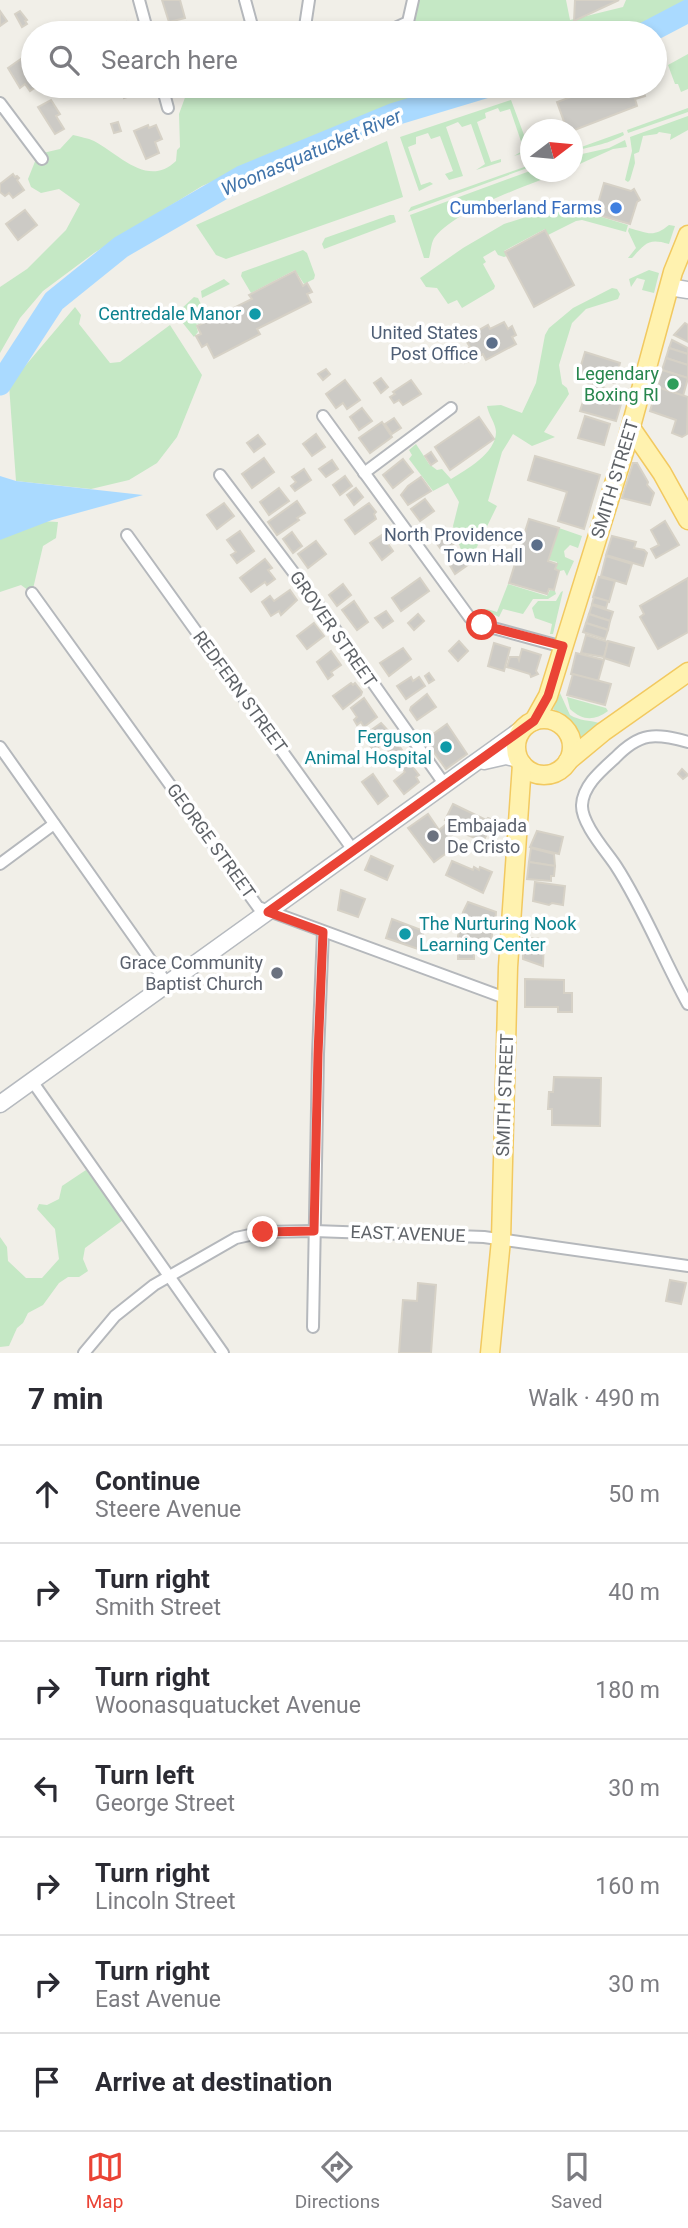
<!DOCTYPE html>
<html lang="en">
<head>
<meta charset="utf-8">
<style>
  :root { --surface:#fff; --page:#f7f7f7; --text:#2b2b33; --muted:#7c7c81; --line:#e1e1e2; --accent:#ea4335 }
  body { margin:0; font-family:Roboto,sans-serif; background:var(--page); color:var(--text) }
  .compass { position:absolute; left:520px; top:119px; width:63px; height:63px; border-radius:50%; background:var(--surface); box-shadow:0 4px 10px #0003; rotate:74deg }
  .stop { position:absolute; width:21px; height:21px; margin:-16px; border:5px solid #ea4335; border-radius:50%; background:#fff }
  .stop.end { background:#ea4335; border-color:#fff; box-shadow:0 2px 7px #0008 }
  .list { margin:0; padding:0; list-style:none }
  h2 { display:flex; justify-content:space-between; align-items:center; height:91px; margin:0; padding:0 28px; font-size:30px }
  h2 small { font-size:23px; font-weight:400; color:var(--muted) }
  .list li { display:grid; grid-template-columns:46px 1fr auto; gap:21px; align-items:center; box-sizing:border-box; height:98px; padding:0 28px; border-top:2px solid var(--line) }
  .list b { display:block; font-size:26px; white-space:nowrap }
  .list p { margin:0; font-size:23px; white-space:nowrap; color:var(--muted) }
  .list em { font-size:23px; font-style:normal; color:var(--muted) }
  .icon { flex:none; width:38px; height:38px; fill:none; stroke:currentColor; stroke-width:2; stroke-linecap:round; stroke-linejoin:round }
  .map { position:relative; flex:none; width:688px; height:1353px; overflow:hidden }
  .search { position:absolute; background:var(--surface); box-shadow:0 4px 10px #0003; left:21px; right:21px; top:21px; height:77px; display:flex; align-items:center; gap:18px; box-sizing:border-box; padding:0 24px; border-radius:38px; color:var(--muted); font-size:26px }
  .sheet { height:777px; background:var(--surface) }
  nav { display:flex; justify-content:space-around; align-items:center; box-sizing:border-box; height:98px; border-top:2px solid var(--line); background:var(--surface); font-size:19px; color:var(--muted) }
  nav a { display:grid; justify-items:center; gap:4px }
  nav .on { color:var(--accent) }
  .map>svg:first-child { display:block }
  .green { fill:#c5e8c5 }
  .water { fill:#aadaff }
  .lines { fill:none; stroke-linecap:round; stroke-linejoin:round }
  .river { stroke:#aadaff; stroke-width:23 }
  .building { fill:#cccac5; stroke:#d6d1c6; stroke-width:2 }
  .street-casing { stroke:#b5b8bc; stroke-width:14 }
  .secondary-casing { stroke:#b6babf; stroke-width:19 }
  .primary-casing { stroke:#f2c960; stroke-width:21 }
  .street { stroke:#fff; stroke-width:10 }
  .secondary { stroke:#fff; stroke-width:16 }
  .primary { stroke:#fff2af; stroke-width:18 }
  .route { stroke:#ea4335; stroke-width:9 }
  .shop-dot { fill:#3f7fe0; stroke:#fff; stroke-width:2.5 }
  .culture-dot { fill:#0f9aa8; stroke:#fff; stroke-width:2.5 }
  .service-dot { fill:#5c6f8a; stroke:#fff; stroke-width:2.5 }
  .leisure-dot { fill:#2e9e5b; stroke:#fff; stroke-width:2.5 }
  .worship-dot { fill:#6b7280; stroke:#fff; stroke-width:2.5 }
  .labels { text-anchor:middle; stroke-width:7; stroke-linejoin:round; paint-order:stroke }
  .shop-label { font-size:18px; fill:#366cbe; stroke:#fff; text-anchor:end }
  .culture-label { font-size:18px; fill:#0d838f; stroke:#fff; text-anchor:end }
  .service-label { font-size:18px; fill:#4e5e75; stroke:#fff; text-anchor:end }
  .leisure-label { font-size:18px; fill:#27864d; stroke:#fff; text-anchor:end }
  .street-label { font-size:18px; fill:#5f6368; stroke:#fff }
  .worship-label { font-size:18px; fill:#5b616d; stroke:#fff; text-anchor:start }
  .water-label { font-size:19px; font-style:italic; fill:#4174aa; stroke:#fff }
</style>
</head>
<body>
<div class="map">
<svg width="688" height="1353" viewBox="0 0 688 1353">
  <rect width="100%" height="100%" fill="#f1efe8"/>
  <g class="green">
    <polygon points="409,0 566,0 570,20 623,7 626,0 688,0 688,8 637,33 385,33 404,22"/>
    <polygon points="688,54 688,89 681,92 678,84 675,84 668,65"/>
    <path d="M 221,86 L 481,86 L 426,99 L 362,119 L 339,131 L 297,146 L 202,186 L 94,253 L 43,291 L 20,318 L 0,353 L 0,287 L 27,269 L 66,230 L 80,204 L 59,189 L 41,193 L 31,187 L 28,179 L 36,159 L 43,153 L 60,149 L 73,135 C 80,137 88,138 94,141 C 120,155 148,188 176,161 L 177,150 L 180,147 L 179,114 L 187,92 L 207,94 Z"/>
    <polygon points="511,100 530,151 514,156 524,150 510,109 500,112 498,108 485,113 486,118 477,122 491,162 501,159 501,162 476,170 485,164 471,124 462,127 458,122 446,127 463,176 449,180 445,174 453,171 440,136 431,139 428,133 416,137 416,144 408,147 421,185 430,182 433,184 419,191 400,137"/>
    <polygon points="688,108 688,112 628,133 627,130"/>
    <polygon points="688,116 688,130 670,140 671,134 659,132 657,134 643,136 639,152 634,154 635,163 630,180 628,182 625,180 632,151 630,137"/>
    <path d="M 623,132 L 624,135 C 604,146 593,145 573,152 L 573,150 Z"/>
    <polygon points="625,140 627,147 613,149 573,167 573,156 609,148"/>
    <polygon points="387,141 403,197 226,259 216,255 196,225"/>
    <polygon points="530,165 530,167 408,212 411,207"/>
    <path d="M 530,171 L 562,172 C 528,185 458,209 435,237 C 431,242 431,251 429,258 L 424,258 L 410,215 Z"/>
    <polygon points="551,209 559,210 567,216 588,209 595,210 595,215 628,225 626,232 582,220 576,221 548,235 545,229 504,251 507,256 504,257 498,255 495,250 483,257 486,262 483,264 495,286 494,289 462,308 457,300 448,304 437,288 426,287 420,278 463,248 504,224"/>
    <polygon points="390,215 394,215 396,222 324,249 322,244 325,238"/>
    <path d="M 669,225 L 675,226 L 669,244 C 648,238 646,243 632,258 L 628,258 L 636,248 L 628,231 L 629,228 C 648,233 653,238 669,225 Z"/>
    <polygon points="303,250 307,253 315,275 314,279 304,284 295,270 251,293 241,276 242,272"/>
    <polygon points="649,270 659,273 654,293 642,290 645,280 637,278 631,287 629,279"/>
    <polygon points="224,279 230,284 202,298 201,291"/>
    <path d="M 612,288 L 617,289 L 620,294 L 618,299 L 586,309 L 572,323 L 559,365 L 562,384 L 567,388 L 569,394 L 544,432 L 555,437 L 532,446 L 513,434 L 502,452 L 488,501 L 497,506 L 474,553 L 461,550 L 453,526 L 459,502 L 448,483 L 433,491 L 409,459 L 412,455 L 409,450 L 416,444 L 429,464 L 437,470 L 442,469 L 451,479 C 466,470 496,453 496,432 C 496,424 488,414 487,406 L 501,405 L 522,413 L 536,383 L 545,335 L 549,328 L 573,308 Z"/>
    <polygon points="194,297 198,298 208,319 196,325 198,332 194,337 182,322 185,318 180,310"/>
    <polygon points="75,307 81,315 79,324 110,363 120,362 170,325 202,375 177,437 157,463 129,480 91,489 16,481 9,385"/>
    <polygon points="0,514 39,521 58,522 56,538 43,546 32,593 21,585 0,592"/>
    <polygon points="559,528 582,536 578,548 570,545 564,551 565,557 574,561 567,576 564,570 560,571 556,569 557,562 549,560"/>
    <polygon points="508,584 547,596 550,590 555,591 556,594 548,599 533,599 523,614 503,609 499,617 482,609 487,609 497,612"/>
    <polygon points="563,591 553,634 550,634 552,624 535,618 532,608 538,601 556,601 561,592"/>
    <path d="M 560,693 L 570,715 C 580,721 589,720 599,723 L 599,727 L 581,738 L 568,718 L 553,709 Z"/>
    <path d="M 567,697 L 606,708 L 608,711 C 594,721 583,721 570,709 Z"/>
    <polygon points="86,1170 123,1220 85,1248 83,1259 88,1271 79,1277 68,1277 59,1283 43,1305 28,1313 23,1323 17,1328 9,1346 0,1347 0,1237 7,1247 8,1261 26,1278 42,1278 59,1259 55,1229 37,1209 39,1204 47,1205 59,1199 62,1186"/>
  </g>
  <polygon class="water" points="0,476 16,481 143,495 52,520 0,540"/>
  <g class="lines">
    <g class="river">
      <polyline points="646,33 688,11"/>
      <polyline points="0,384 54,301 121,247 242,177 395,114 488,86"/>
    </g>
  </g>
  <g class="building">
    <polygon points="162,0 180,0 185,18 169,22"/>
    <polygon points="575,0 619,0 574,21"/>
    <polygon points="0,11 7,21 0,26"/>
    <polygon points="20,11 27,20 25,21 27,24 22,27 15,14"/>
    <polygon points="126,22 128,33 113,33 111,26"/>
    <polygon points="21,59 33,76 33,86 37,86 30,91 25,84 20,88 8,68"/>
    <polygon points="121,86 149,86 151,90 124,98"/>
    <polygon points="586,86 641,86 645,96 635,99 637,106 572,131 567,130 557,102 588,91"/>
    <polygon points="51,100 60,114 56,116 64,129 55,134 38,107"/>
    <polygon points="118,122 121,131 114,133 111,124"/>
    <polygon points="148,125 149,128 156,125 162,139 155,142 159,153 146,159 134,131"/>
    <polygon points="13,174 15,177 17,176 19,178 17,180 24,190 13,198 9,193 5,196 0,192 0,184"/>
    <polygon points="604,183 631,191 634,189 640,200 637,202 630,224 595,214"/>
    <polygon points="25,210 37,225 18,240 6,224"/>
    <polygon points="545,230 574,285 534,307 505,252"/>
    <polygon points="295,271 303,286 307,283 312,292 307,294 311,302 257,329 260,334 214,358 207,344 202,347 196,336 201,334 197,326 252,299 249,295"/>
    <polygon points="504,322 508,329 512,326 516,335 512,337 516,344 486,360 483,354 465,363 460,353 470,347 467,342 476,337 474,333 488,325 490,329"/>
    <polygon points="685,323 688,325 688,342 674,335"/>
    <polygon points="672,340 688,348 688,354 669,348"/>
    <polygon points="669,348 688,354 688,365 666,358"/>
    <polygon points="585,352 620,363 615,383 579,372"/>
    <polygon points="666,358 688,365 688,378 662,370"/>
    <polygon points="326,369 330,374 323,380 318,374"/>
    <polygon points="662,370 688,378 683,396 657,387"/>
    <polygon points="381,378 388,387 381,393 374,383"/>
    <polygon points="345,380 360,400 347,409 343,403 336,408 326,394"/>
    <polygon points="411,380 421,394 403,405 399,400 394,403 390,397 395,394 393,392"/>
    <polygon points="589,383 624,394 616,421 580,411"/>
    <polygon points="657,387 688,397 687,434 682,437 672,433 676,420 650,411"/>
    <polygon points="362,408 372,421 359,430 350,417"/>
    <polygon points="585,416 610,424 604,445 578,438"/>
    <polygon points="479,417 494,439 450,470 435,447"/>
    <polygon points="394,418 401,428 392,434 385,424"/>
    <polygon points="382,422 392,437 370,453 359,438"/>
    <polygon points="316,434 325,447 312,456 303,444"/>
    <polygon points="258,435 265,444 254,452 247,443"/>
    <polygon points="431,452 437,461 431,465 425,456"/>
    <polygon points="535,456 600,475 584,529 558,521 567,492 528,480"/>
    <polygon points="264,458 274,472 252,488 242,474"/>
    <polygon points="403,459 413,472 393,488 383,475"/>
    <polygon points="332,460 338,469 326,477 319,469"/>
    <polygon points="633,463 637,463 648,482 647,485 654,493 650,505 622,498"/>
    <polygon points="304,469 311,480 295,491 291,486 296,482 292,477"/>
    <polygon points="345,476 352,486 340,495 333,485"/>
    <polygon points="421,477 431,491 408,505 401,495 408,486"/>
    <polygon points="279,488 289,501 269,515 260,502"/>
    <polygon points="356,488 363,497 354,505 347,495"/>
    <polygon points="425,499 434,511 420,521 411,509"/>
    <polygon points="297,501 305,513 297,518 299,520 277,535 268,522"/>
    <polygon points="224,503 234,516 217,529 207,515"/>
    <polygon points="369,503 376,512 374,514 376,519 355,534 345,520"/>
    <polygon points="529,519 559,528 548,561 557,564 555,569 559,571 554,590 549,589 547,594 509,583"/>
    <polygon points="665,521 679,545 656,558 651,549 659,545 651,530"/>
    <polygon points="445,527 456,542 443,552 432,537"/>
    <polygon points="240,531 254,551 237,563 231,555 236,552 227,540"/>
    <polygon points="292,532 302,546 293,553 283,539"/>
    <polygon points="382,535 393,551 382,560 370,543"/>
    <polygon points="612,536 636,542 634,548 644,550 647,553 643,566 606,555"/>
    <polygon points="316,541 326,554 308,568 298,554"/>
    <polygon points="465,553 472,562 455,574 449,564"/>
    <polygon points="606,556 632,564 626,584 601,576"/>
    <polygon points="265,559 272,568 268,570 275,579 267,585 265,582 251,592 240,578"/>
    <polygon points="599,577 615,581 609,602 593,597"/>
    <polygon points="420,578 429,591 401,611 392,598"/>
    <polygon points="688,578 688,632 658,649 640,617 644,614 640,606"/>
    <polygon points="343,584 351,595 337,606 329,595"/>
    <polygon points="290,590 297,600 281,615 279,611 271,616 262,602 270,596 274,601"/>
    <polygon points="594,597 608,601 606,608 592,604"/>
    <polygon points="354,601 368,622 357,630 342,610"/>
    <polygon points="592,605 613,612 610,621 589,614"/>
    <polygon points="386,611 393,621 383,628 375,618"/>
    <polygon points="418,614 424,621 414,630 408,623"/>
    <polygon points="589,614 610,621 608,630 586,623"/>
    <polygon points="314,623 324,636 307,649 297,636"/>
    <polygon points="586,623 608,630 605,639 583,632"/>
    <polygon points="586,635 608,642 604,657 581,653"/>
    <polygon points="459,641 468,651 458,661 449,651"/>
    <polygon points="608,641 634,648 629,666 604,658"/>
    <polygon points="494,643 510,648 504,671 488,666"/>
    <polygon points="403,648 411,659 389,676 380,663"/>
    <polygon points="522,649 541,655 536,671 538,674 531,677 530,674 507,667 510,657 518,657 519,660"/>
    <polygon points="331,651 341,665 331,672 333,675 328,679 317,662"/>
    <polygon points="576,653 604,660 598,681 571,674"/>
    <polygon points="429,673 434,680 429,683 425,676"/>
    <polygon points="573,674 611,684 605,705 567,695"/>
    <polygon points="411,677 413,681 419,677 425,686 406,699 397,686"/>
    <polygon points="351,683 353,685 355,683 362,692 361,695 343,709 333,696"/>
    <polygon points="427,694 436,707 417,720 410,710 411,707"/>
    <polygon points="364,698 377,717 364,727 361,722 357,725 354,720 357,717 351,708"/>
    <polygon points="381,723 392,735 374,751 363,736"/>
    <polygon points="447,724 467,754 446,769 425,740"/>
    <polygon points="395,739 405,755 395,761 385,746"/>
    <polygon points="408,754 415,764 412,766 419,775 416,777 419,782 404,794 394,781 405,772 397,762"/>
    <polygon points="682,769 688,775 683,779 678,774"/>
    <polygon points="373,774 388,796 378,804 362,782"/>
    <polygon points="453,804 486,820 488,818 495,821 483,841 457,831 446,840 452,849 434,862 408,828 428,814 439,830 449,822 445,820"/>
    <polygon points="537,831 563,837 559,854 530,847"/>
    <polygon points="531,848 554,854 555,866 529,862"/>
    <polygon points="371,856 393,866 387,880 365,870"/>
    <polygon points="452,861 473,870 474,867 479,870 480,867 492,872 483,893 446,875"/>
    <polygon points="529,862 555,866 554,876 551,876 551,881 527,879"/>
    <polygon points="535,882 565,886 563,905 552,903 549,905 533,901"/>
    <polygon points="341,890 365,899 358,917 338,910"/>
    <polygon points="468,902 496,912 495,926 493,925 491,945 474,944 474,959 458,959 458,936 463,912"/>
    <polygon points="392,919 424,931 418,949 386,938"/>
    <polygon points="523,938 544,939 543,966 523,959"/>
    <polygon points="525,979 564,980 564,993 572,993 572,1012 558,1012 558,1007 525,1007"/>
    <polygon points="554,1077 601,1078 600,1126 552,1125 552,1109 548,1109 549,1092 553,1092"/>
    <polygon points="670,1280 686,1283 681,1304 666,1301"/>
    <polygon points="418,1283 436,1285 431,1353 399,1353 403,1300 417,1301"/>
  </g>
  <g class="lines">
    <g class="street-casing">
      <g id="street">
        <polyline points="139,0 148,33"/>
        <polyline points="245,0 254,33"/>
        <polyline points="304,33 309,0"/>
        <polyline points="384,33 408,22 413,0"/>
        <polyline points="162,86 168,108"/>
        <polyline points="0,103 42,159"/>
        <polyline points="323,416 470,618 482,625 563,647"/>
        <polyline points="364,473 451,408"/>
        <polyline points="220,475 318,605 445,785"/>
        <polyline points="127,535 353,850"/>
        <polyline points="32,593 258,907 508,999"/>
        <path d="M 688,742 C 655,733 640,732 615,758 C 602,770 583,785 582,805 C 581,823 606,851 616,866 C 644,909 663,959 688,1004"/>
        <polyline points="0,747 168,985"/>
        <polyline points="0,864 54,824"/>
        <polyline points="32,1081 223,1353"/>
        <polyline points="313,1327 318,1054 323,932"/>
        <polyline points="84,1353 115,1316 154,1285 236,1238 263,1232 314,1231 484,1237 688,1266"/>
      </g>
    </g>
    <g class="secondary-casing">
      <g id="secondary">
        <polyline points="669,287 688,290"/>
        <polyline points="484,761 506,756 519,759"/>
        <polyline points="0,1104 522,729"/>
      </g>
    </g>
    <g class="primary-casing">
      <g id="primary">
        <polyline points="631,428 662,473 688,520"/>
        <circle cx="544" cy="747" r="28"/>
        <polyline points="534,721 548,696 624,452 673,272 688,235"/>
        <polyline points="568,761 603,732 688,672"/>
        <polyline points="490,1353 501,1240 508,967 522,764"/>
      </g>
    </g>
    <use href="#street" class="street"/>
    <use href="#secondary" class="secondary"/>
    <use href="#primary" class="primary"/>
  </g>
  <g class="lines">
    <polyline class="route" points="263,1232 314,1231 318,1054 323,932 268,912 534,721 548,696 563,646 482,625"/>
  </g>
  <circle class="shop-dot" cx="616" cy="208" r="7"/>
  <g class="culture-dot">
    <circle cx="255" cy="314" r="7"/>
    <circle cx="446" cy="747" r="7"/>
    <circle cx="405" cy="934" r="7"/>
  </g>
  <g class="service-dot">
    <circle cx="492" cy="343" r="7"/>
    <circle cx="537" cy="545" r="7"/>
  </g>
  <circle class="leisure-dot" cx="673" cy="384" r="7"/>
  <g class="worship-dot">
    <circle cx="433" cy="836" r="7"/>
    <circle cx="277" cy="973" r="7"/>
  </g>
  <g class="labels">
    <g class="shop-label">
      <text x="602" y="214">Cumberland Farms</text>
    </g>
    <g class="culture-label">
      <text x="241" y="320">Centredale Manor</text>
      <text x="432" y="743">Ferguson<tspan x="432" dy="21">Animal Hospital</tspan></text>
      <text x="419" y="930" text-anchor="start">The Nurturing Nook<tspan x="419" dy="21">Learning Center</tspan></text>
    </g>
    <g class="service-label">
      <text x="478" y="339">United States<tspan x="478" dy="21">Post Office</tspan></text>
      <text x="523" y="541">North Providence<tspan x="523" dy="21">Town Hall</tspan></text>
    </g>
    <g class="leisure-label">
      <text x="659" y="380">Legendary<tspan x="659" dy="21">Boxing RI</tspan></text>
    </g>
    <g class="street-label">
      <text transform="translate(615 479) rotate(-73)" y="6">SMITH STREET</text>
      <text transform="translate(333 629) rotate(55)" y="6">GROVER STREET</text>
      <text transform="translate(240 692) rotate(54)" y="6">REDFERN STREET</text>
      <text transform="translate(211 841) rotate(54)" y="6">GEORGE STREET</text>
      <text transform="translate(505 1095) rotate(-88)" y="6">SMITH STREET</text>
      <text transform="translate(408 1234) rotate(2)" y="6">EAST AVENUE</text>
    </g>
    <g class="worship-label">
      <text x="447" y="832">Embajada<tspan x="447" dy="21">De Cristo</tspan></text>
      <text x="263" y="969" text-anchor="end">Grace Community<tspan x="263" dy="21">Baptist Church</tspan></text>
    </g>
    <g class="water-label">
      <text transform="translate(311 152) rotate(-23)" y="7">Woonasquatucket River</text>
    </g>
  </g>
</svg>
<svg class="compass" viewBox="-18 -18 36 36"><path d="M0-13l5 13h-10z" fill="#e53935"/><path d="M0 13l5-13h-10z" fill="#7c7c81"/></svg>
<div class="stop" style="left:482px;top:625px"></div>
<div class="stop end" style="left:263px;top:1232px"></div>
<div class="search"><svg class="icon" aria-label="search" viewBox="0 0 24 24"><circle cx="10" cy="10" r="6"/><path d="M15 15l6 6"/></svg>Search here</div>
</div>
<section class="sheet">
<h2>7 min<small>Walk · 490 m</small></h2>
<ul class="list">
<li><svg class="icon" aria-label="ahead" viewBox="0 0 24 24"><path d="M12 20V5M6 11l6-6 6 6"/></svg><div><b>Continue</b><p>Steere Avenue</p></div><em>50 m</em></li>
<li><svg class="icon" aria-label="right" viewBox="0 0 24 24"><path d="M7 20v-9h11M14 6l5 5-5 5"/></svg><div><b>Turn right</b><p>Smith Street</p></div><em>40 m</em></li>
<li><svg class="icon" aria-label="right" viewBox="0 0 24 24"><path d="M7 20v-9h11M14 6l5 5-5 5"/></svg><div><b>Turn right</b><p>Woonasquatucket Avenue</p></div><em>180 m</em></li>
<li><svg class="icon" aria-label="left" viewBox="0 0 24 24"><path d="M17 20v-9H6M10 6l-5 5 5 5"/></svg><div><b>Turn left</b><p>George Street</p></div><em>30 m</em></li>
<li><svg class="icon" aria-label="right" viewBox="0 0 24 24"><path d="M7 20v-9h11M14 6l5 5-5 5"/></svg><div><b>Turn right</b><p>Lincoln Street</p></div><em>160 m</em></li>
<li><svg class="icon" aria-label="right" viewBox="0 0 24 24"><path d="M7 20v-9h11M14 6l5 5-5 5"/></svg><div><b>Turn right</b><p>East Avenue</p></div><em>30 m</em></li>
<li><svg class="icon" aria-label="arrive" viewBox="0 0 24 24"><path d="M6 21V4h12l-3 4 3 4H6"/></svg><div><b>Arrive at destination</b></div></li>
</ul>
</section>
<nav>
<a class="on"><svg class="icon" aria-label="map" viewBox="0 0 24 24"><path d="M3 6l6-2 6 2 6-2v14l-6 2-6-2-6 2zM9 4v14M15 6v14"/></svg>Map</a>
<a><svg class="icon" aria-label="directions" viewBox="0 0 24 24"><path d="M12 3l9 9-9 9-9-9zM9 14v-3h6M13 9l2 2-2 2"/></svg>Directions</a>
<a><svg class="icon" aria-label="saved" viewBox="0 0 24 24"><path d="M7 4h10v16l-5-4-5 4z"/></svg>Saved</a>
</nav>
</body>
</html>
